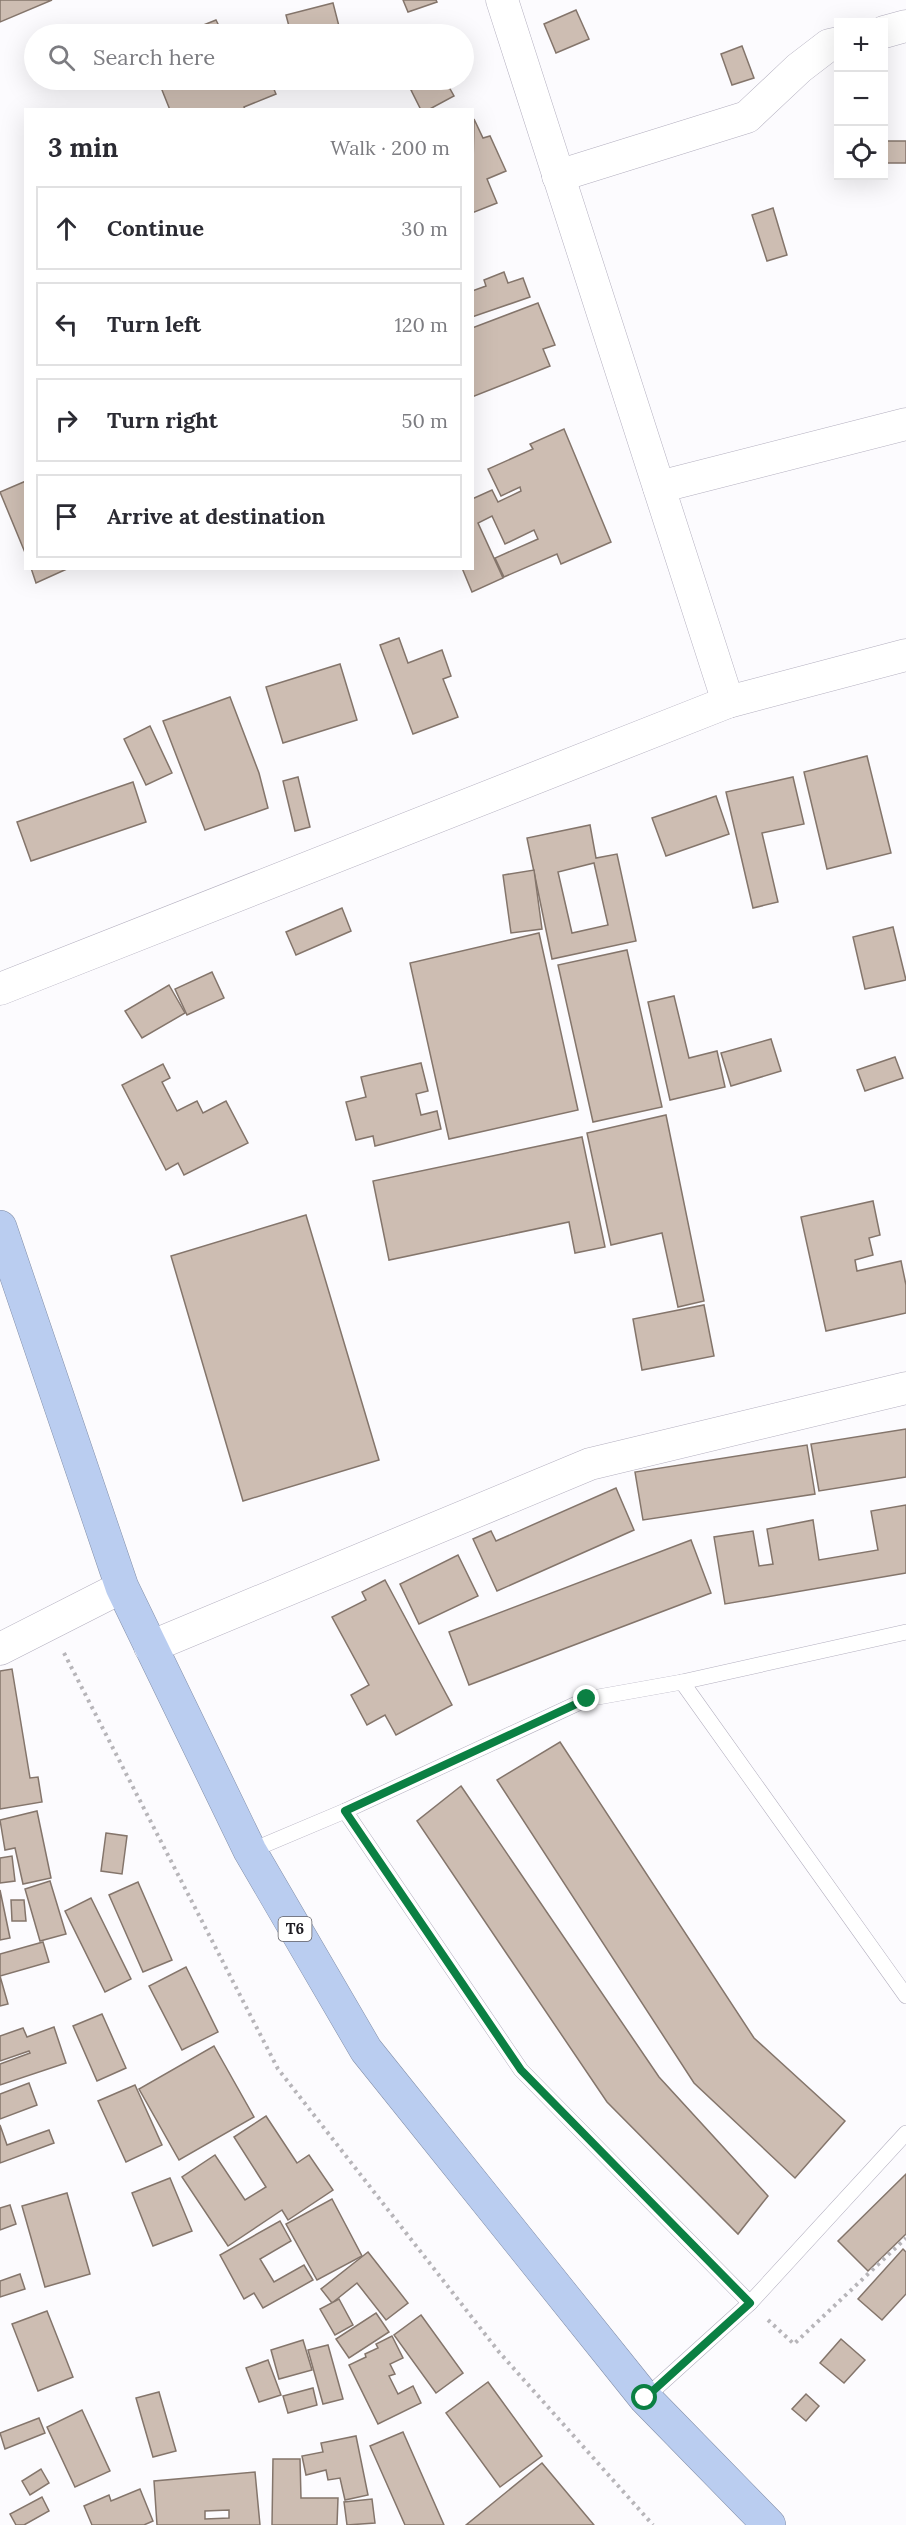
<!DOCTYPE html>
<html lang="en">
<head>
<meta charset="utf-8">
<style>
  :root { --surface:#fff; --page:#f2f2f3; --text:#2b2b33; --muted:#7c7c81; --line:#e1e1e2 }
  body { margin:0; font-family:Lora,serif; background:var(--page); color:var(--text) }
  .controls { position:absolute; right:18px; top:18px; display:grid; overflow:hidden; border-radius:0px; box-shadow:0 6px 24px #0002 }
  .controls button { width:54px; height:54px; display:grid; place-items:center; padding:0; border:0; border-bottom:2px solid var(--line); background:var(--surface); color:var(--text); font:30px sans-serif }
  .stop { position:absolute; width:18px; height:18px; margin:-14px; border:4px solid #0b8043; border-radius:50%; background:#fff }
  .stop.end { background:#0b8043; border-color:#fff; box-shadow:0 2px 6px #0008 }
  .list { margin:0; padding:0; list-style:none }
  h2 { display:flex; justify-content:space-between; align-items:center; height:78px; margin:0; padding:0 24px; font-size:26px }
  h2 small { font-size:20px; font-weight:400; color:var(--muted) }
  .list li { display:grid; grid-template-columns:39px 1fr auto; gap:18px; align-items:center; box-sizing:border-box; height:84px; margin:0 12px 12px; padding:0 12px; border:2px solid var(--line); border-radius:0px }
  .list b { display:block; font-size:22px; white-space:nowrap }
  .list em { font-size:20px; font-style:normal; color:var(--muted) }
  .icon { flex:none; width:33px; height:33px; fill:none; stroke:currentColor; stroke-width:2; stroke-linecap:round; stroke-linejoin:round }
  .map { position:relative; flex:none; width:906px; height:2525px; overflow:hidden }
  .search { position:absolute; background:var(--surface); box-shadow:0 6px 24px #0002; left:24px; top:24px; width:450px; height:66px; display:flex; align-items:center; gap:15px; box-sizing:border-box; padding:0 21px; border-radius:33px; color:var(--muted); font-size:22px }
  .panel { position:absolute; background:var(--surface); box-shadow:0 6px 24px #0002; left:24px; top:108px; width:450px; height:462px; border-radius:0px }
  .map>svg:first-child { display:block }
  .building { fill:#cdbdb2; stroke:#84756b; stroke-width:1.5; fill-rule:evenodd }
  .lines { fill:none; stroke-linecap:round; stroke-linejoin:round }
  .lane-casing { stroke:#b3afbf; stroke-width:16 }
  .street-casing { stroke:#b3afbf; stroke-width:33 }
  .highway-casing { stroke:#838fa8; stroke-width:34 }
  .path { stroke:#b7b5b9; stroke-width:4; stroke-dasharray:3 4.5; stroke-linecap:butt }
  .lane { stroke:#fff; stroke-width:15 }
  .street { stroke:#fff; stroke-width:32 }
  .highway { stroke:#bacdf0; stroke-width:33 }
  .route { stroke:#0b8043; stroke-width:8 }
  .labels { text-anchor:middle; stroke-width:4.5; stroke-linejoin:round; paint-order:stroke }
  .shield { fill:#fff; stroke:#615f64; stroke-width:1.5 }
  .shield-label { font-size:15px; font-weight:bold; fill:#1d1b21 }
</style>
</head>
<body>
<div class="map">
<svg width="906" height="2525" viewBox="0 0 906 2525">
  <rect width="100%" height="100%" fill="#fcfbfe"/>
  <g class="building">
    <polygon points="0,0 52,0 0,22"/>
    <polygon points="403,0 436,0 437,2 408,12"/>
    <polygon points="333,3 341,34 291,34 286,15"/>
    <polygon points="576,10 589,39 556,53 544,24"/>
    <polygon points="216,20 223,34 181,34"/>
    <polygon points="248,26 251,34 228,34"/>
    <polygon points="742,46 754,78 732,85 721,54"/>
    <polygon points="158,80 270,80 276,94 244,107 245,110 170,110"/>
    <polygon points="433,80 445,80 454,96 428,110 421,110 411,90"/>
    <polygon points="474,119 483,138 490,136 506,171 487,179 497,203 472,213"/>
    <rect x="884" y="141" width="22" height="22"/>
    <polygon points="773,208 787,255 767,261 752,215"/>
    <polygon points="504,272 508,283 523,278 530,297 472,317 472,291 486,286 484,280"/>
    <polygon points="538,303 555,345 543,349 550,366 472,397 472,328"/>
    <polygon points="564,429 611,542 561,564 557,554 504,577 495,558 538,539 534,530 505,544 492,516 478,523 503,578 472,592 462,568 472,568 472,499 492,490 498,502 521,491 520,487 501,496 488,469 533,449 530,444"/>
    <polygon points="26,481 26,555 0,492"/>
    <polygon points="31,568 69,568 36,583"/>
    <polygon points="399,638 408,663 442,650 451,676 443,679 458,717 413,734 380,645"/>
    <polygon points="340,664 357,720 283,743 266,687"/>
    <polygon points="230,697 259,773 268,808 205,830 163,721"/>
    <polygon points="150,726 172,773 146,785 124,739"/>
    <polygon points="867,756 891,853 827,869 804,772"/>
    <polygon points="298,777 310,827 295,831 283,781"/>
    <polygon points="793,777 804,824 762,833 778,902 753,908 726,792"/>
    <polygon points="133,782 146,822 31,861 17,822"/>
    <polygon points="716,796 729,834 666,856 652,818"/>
    <path d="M 590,825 L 596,858 L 617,854 L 636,941 L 552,959 L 527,838 ZM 594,863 L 608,925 L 572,933 L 558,872 Z"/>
    <polygon points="534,870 542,929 511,933 503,875"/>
    <polygon points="342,908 351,931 296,955 286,932"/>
    <polygon points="893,927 906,980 865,989 853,937"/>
    <polygon points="539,933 578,1110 449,1139 410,963"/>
    <polygon points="627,950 662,1107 593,1122 558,965"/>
    <polygon points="212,972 224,998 187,1015 175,989"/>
    <polygon points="169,985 185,1013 142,1038 125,1011"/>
    <polygon points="674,996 689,1058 717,1051 725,1087 670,1100 648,1002"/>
    <polygon points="771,1039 781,1071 731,1086 721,1053"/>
    <polygon points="895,1057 903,1078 865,1091 857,1070"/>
    <polygon points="421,1063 428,1091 416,1094 421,1115 437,1111 441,1129 375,1146 373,1136 356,1140 346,1102 366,1097 361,1077"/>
    <polygon points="163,1064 170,1078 162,1082 177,1111 197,1101 203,1113 226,1101 248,1143 184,1175 178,1163 166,1170 122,1085"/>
    <polygon points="666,1115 704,1301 678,1307 662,1233 611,1245 587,1133"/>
    <polygon points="582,1137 605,1247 575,1253 569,1222 389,1260 373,1181"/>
    <polygon points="873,1201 880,1235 869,1238 873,1255 855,1260 857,1271 901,1261 906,1285 906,1313 826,1331 801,1217"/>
    <polygon points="306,1215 379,1460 243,1501 171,1256"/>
    <polygon points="704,1305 714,1356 642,1370 633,1319"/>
    <polygon points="906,1429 906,1477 819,1491 811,1444"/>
    <polygon points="807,1445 815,1494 643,1520 635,1472"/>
    <polygon points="616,1488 634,1530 497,1591 473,1539 491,1531 496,1541"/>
    <polygon points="906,1505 906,1573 725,1604 714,1537 753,1531 759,1566 773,1564 767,1529 813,1520 819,1560 878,1550 871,1511"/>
    <polygon points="691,1540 711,1593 469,1685 449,1632"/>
    <polygon points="458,1555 478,1596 419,1624 400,1584"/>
    <polygon points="385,1580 452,1705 396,1735 385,1715 367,1725 351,1695 369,1685 332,1617 366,1600 362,1592"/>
    <polygon points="12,1669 30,1778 38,1777 42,1802 0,1809 0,1671"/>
    <polygon points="560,1742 754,2038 845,2121 795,2178 694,2083 497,1780"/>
    <polygon points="461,1786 659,2077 768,2196 738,2234 607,2102 417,1821"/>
    <polygon points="37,1811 51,1878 23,1884 15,1848 5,1850 0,1820"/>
    <polygon points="106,1833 127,1836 122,1874 101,1871"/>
    <polygon points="12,1856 15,1881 0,1883 0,1858"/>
    <polygon points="50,1881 66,1934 40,1941 25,1889"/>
    <polygon points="138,1882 172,1960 143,1972 109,1895"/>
    <polygon points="0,1890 10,1938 0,1940"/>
    <polygon points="91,1898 131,1979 105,1992 65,1911"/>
    <polygon points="11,1900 24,1900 26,1921 12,1921"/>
    <polygon points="43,1942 49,1962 0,1976 8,2004 0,2006 0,1954"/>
    <polygon points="186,1967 218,2032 182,2050 149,1986"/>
    <polygon points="102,2014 126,2068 97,2081 73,2026"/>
    <polygon points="54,2027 66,2063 0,2085 0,2064 30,2053 29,2051 0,2061 0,2036 23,2028 27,2037"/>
    <polygon points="214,2046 254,2117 179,2160 139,2089"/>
    <polygon points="29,2083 37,2105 0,2119 0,2094"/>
    <polygon points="135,2085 162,2145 126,2162 98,2101"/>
    <polygon points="266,2116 297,2163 309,2155 333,2190 288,2220 282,2210 228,2246 182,2177 215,2155 245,2200 266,2187 234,2137"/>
    <polygon points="0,2125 7,2145 49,2130 54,2143 0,2163"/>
    <polygon points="906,2174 906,2234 868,2271 838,2241"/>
    <polygon points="170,2178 192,2231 153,2246 132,2193"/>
    <polygon points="67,2193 90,2274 45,2287 22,2206"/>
    <polygon points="332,2199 362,2256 317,2280 286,2224"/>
    <polygon points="10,2205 16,2224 0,2230 0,2208"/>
    <polygon points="280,2221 291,2241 260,2259 274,2282 304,2265 313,2280 263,2308 254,2293 244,2299 220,2255"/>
    <polygon points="903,2249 906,2252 906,2294 882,2320 858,2299"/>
    <polygon points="368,2252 408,2303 386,2320 357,2283 332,2303 321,2289"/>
    <polygon points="20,2274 25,2289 0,2297 0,2281"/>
    <polygon points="339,2299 353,2325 335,2335 320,2309"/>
    <polygon points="47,2311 73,2377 38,2391 12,2324"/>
    <polygon points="376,2313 389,2332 349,2358 336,2339"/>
    <polygon points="421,2315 463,2373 436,2393 394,2335"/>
    <polygon points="392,2336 403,2358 390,2364 395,2374 389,2376 398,2394 413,2386 421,2403 378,2424 349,2365 366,2357 365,2354 378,2348 376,2344"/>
    <polygon points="841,2339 865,2360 844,2383 820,2363"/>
    <polygon points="303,2340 312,2370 279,2379 271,2350"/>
    <polygon points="328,2345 343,2399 323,2404 308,2350"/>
    <polygon points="268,2360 281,2395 259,2402 246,2368"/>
    <polygon points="488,2382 542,2456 500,2487 446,2413"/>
    <polygon points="313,2388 317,2405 288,2413 283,2396"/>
    <polygon points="159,2392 176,2451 153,2457 136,2398"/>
    <polygon points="806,2394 819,2406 806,2421 792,2409"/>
    <polygon points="82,2410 110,2471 75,2487 47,2427"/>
    <polygon points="39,2418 45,2433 5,2449 0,2433"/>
    <polygon points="403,2432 444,2525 405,2525 370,2446"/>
    <polygon points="356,2436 368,2495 345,2500 340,2478 328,2480 326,2470 306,2475 302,2456 323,2452 321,2443"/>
    <polygon points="273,2459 300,2459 301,2498 338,2498 337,2525 272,2525"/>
    <polygon points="542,2463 594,2525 466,2525"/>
    <polygon points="41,2469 49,2483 30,2495 22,2481"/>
    <path d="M 255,2472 L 260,2525 L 157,2525 L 154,2481 ZM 229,2510 L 229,2518 L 205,2519 L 205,2511 Z"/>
    <polygon points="140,2489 153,2521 144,2525 92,2525 84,2506 109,2495 111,2501"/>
    <polygon points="42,2497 49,2511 24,2525 16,2525 10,2514"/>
    <polygon points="372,2499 375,2523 347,2525 344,2502"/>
  </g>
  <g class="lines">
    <g class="lane-casing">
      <g id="lane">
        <polyline points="682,1682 906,1632"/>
        <polyline points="345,1811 521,2070 750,2303"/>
        <polyline points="250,1851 345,1811 587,1699 682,1682 906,1996"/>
        <polyline points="645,2398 750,2303 906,2133"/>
      </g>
    </g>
    <g class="street-casing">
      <g id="street">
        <polyline points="502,0 728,702"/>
        <polyline points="884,32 906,26"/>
        <polyline points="558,176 747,117 799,68 829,45 838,43"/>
        <polyline points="659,487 906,424"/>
        <polyline points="0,989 728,702 906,655"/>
        <polyline points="150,1647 590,1464 906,1388"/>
        <polyline points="0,1649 122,1587"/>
      </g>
    </g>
    <g class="highway-casing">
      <polyline id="highway" points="0,1227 122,1587 250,1851 366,2050 645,2398 769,2525"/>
    </g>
    <g class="path">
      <polyline points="64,1653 278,2069 499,2352 653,2525"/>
      <polyline points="768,2320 794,2344 906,2238"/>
    </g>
    <use href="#lane" class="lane"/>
    <use href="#street" class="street"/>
    <use href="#highway" class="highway"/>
  </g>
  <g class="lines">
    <polyline class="route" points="587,1699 345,1811 521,2070 750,2303 645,2398"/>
  </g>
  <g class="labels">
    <rect class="shield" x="278.5" y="1917" width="33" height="24" rx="4.5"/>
    <g class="shield-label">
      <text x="295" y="1934">T6</text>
    </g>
  </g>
</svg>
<div class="controls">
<button>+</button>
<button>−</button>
<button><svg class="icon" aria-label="locate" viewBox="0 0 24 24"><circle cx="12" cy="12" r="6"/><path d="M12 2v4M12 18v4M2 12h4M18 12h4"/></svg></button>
</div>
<div class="stop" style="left:645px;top:2398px"></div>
<div class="stop end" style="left:587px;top:1699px"></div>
<div class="search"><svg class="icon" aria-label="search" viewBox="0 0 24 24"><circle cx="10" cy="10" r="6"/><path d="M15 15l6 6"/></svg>Search here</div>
<section class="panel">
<h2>3 min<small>Walk · 200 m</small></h2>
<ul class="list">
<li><svg class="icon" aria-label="ahead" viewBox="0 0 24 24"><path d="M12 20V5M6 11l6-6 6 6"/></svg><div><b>Continue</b></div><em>30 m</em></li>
<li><svg class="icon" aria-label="left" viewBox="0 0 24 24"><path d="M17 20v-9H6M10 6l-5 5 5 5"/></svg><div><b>Turn left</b></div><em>120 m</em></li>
<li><svg class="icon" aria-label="right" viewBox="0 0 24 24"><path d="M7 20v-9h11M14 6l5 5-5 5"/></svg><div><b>Turn right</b></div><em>50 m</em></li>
<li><svg class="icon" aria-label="arrive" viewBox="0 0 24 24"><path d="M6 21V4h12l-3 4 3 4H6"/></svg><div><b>Arrive at destination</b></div></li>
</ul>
</section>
</div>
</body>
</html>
